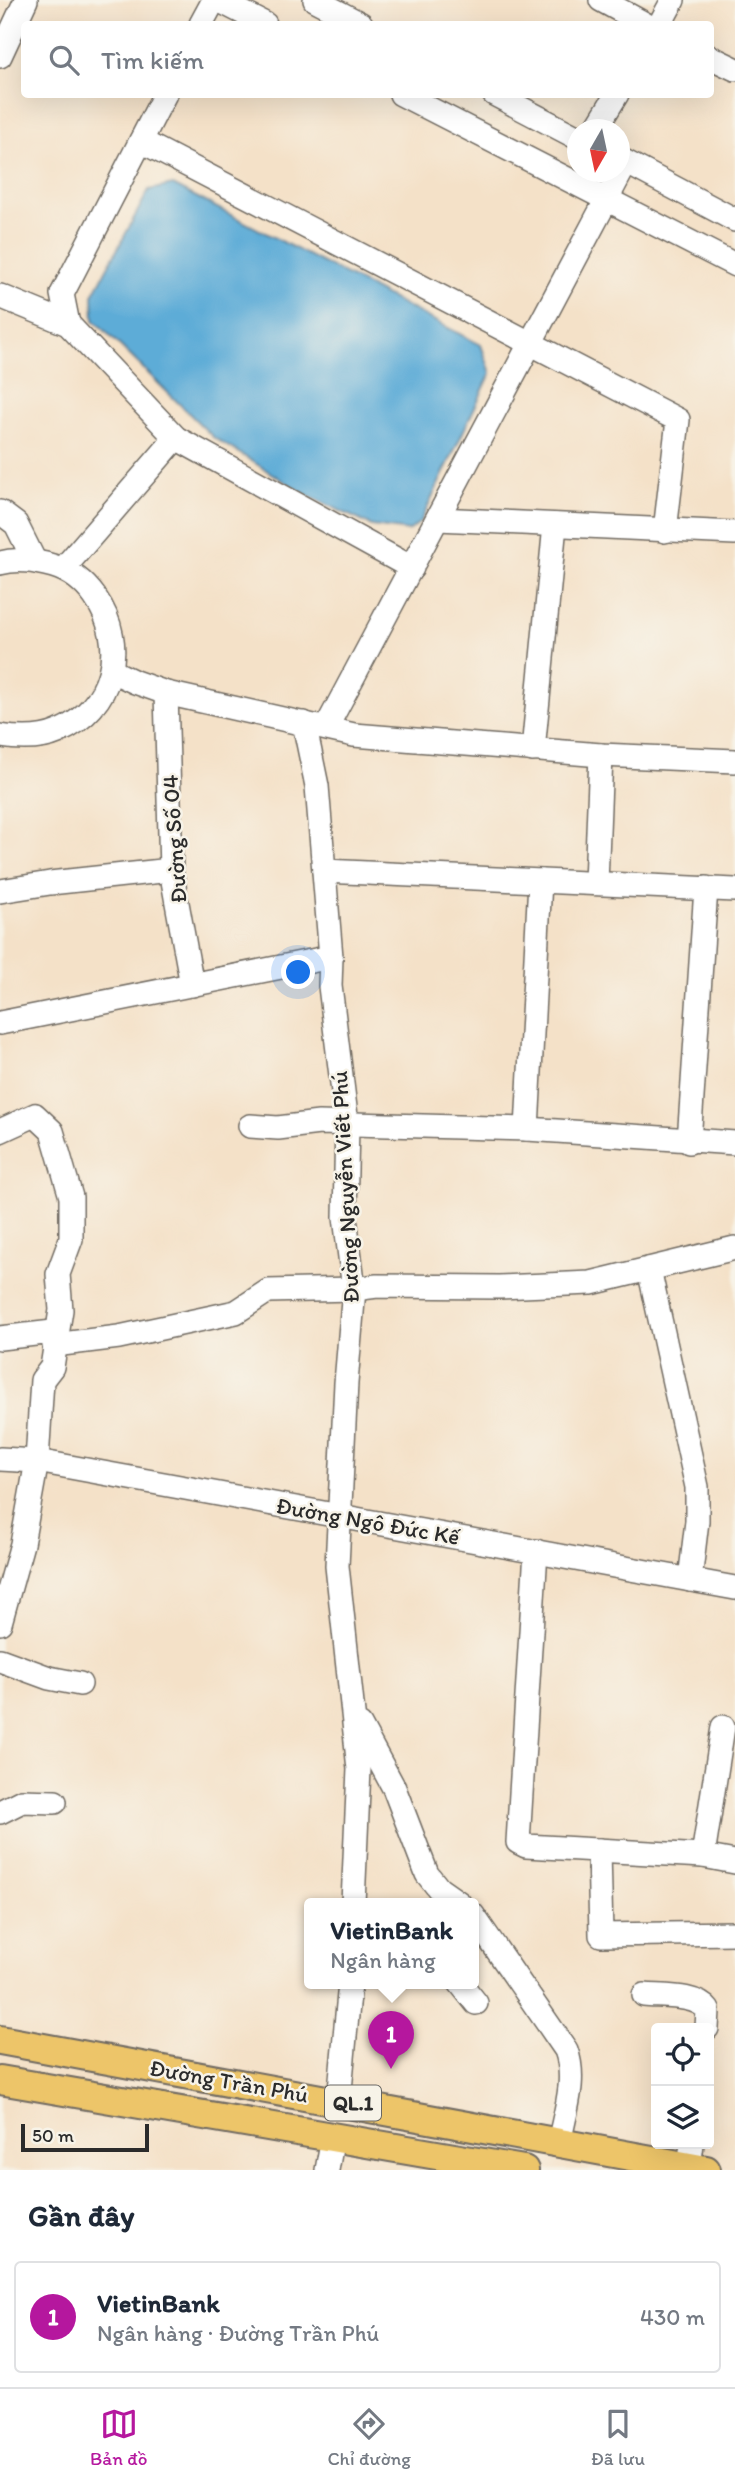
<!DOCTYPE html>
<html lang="vi">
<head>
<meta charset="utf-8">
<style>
  :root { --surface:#fff; --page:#f6f6f7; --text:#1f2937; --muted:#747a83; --line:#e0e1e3; --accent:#b5179e }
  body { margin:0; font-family:Itim,sans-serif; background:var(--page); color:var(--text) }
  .controls { position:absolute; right:21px; bottom:21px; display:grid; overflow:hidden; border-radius:7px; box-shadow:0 7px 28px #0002 }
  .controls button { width:63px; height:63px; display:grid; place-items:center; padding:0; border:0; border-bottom:2px solid var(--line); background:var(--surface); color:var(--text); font:35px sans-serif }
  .compass { position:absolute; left:567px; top:119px; width:63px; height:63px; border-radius:50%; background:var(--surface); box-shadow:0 7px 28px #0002; rotate:189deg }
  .scale { position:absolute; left:21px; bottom:18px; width:128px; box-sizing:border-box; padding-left:7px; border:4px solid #2b2b2b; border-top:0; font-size:19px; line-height:24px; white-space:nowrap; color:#2b2b2b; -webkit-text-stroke:5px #f7f3e8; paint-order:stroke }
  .you { position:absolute; left:299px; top:973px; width:24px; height:24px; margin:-18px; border:5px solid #fff; border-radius:50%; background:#1a73e8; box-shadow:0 0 0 10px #1a73e833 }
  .badge { display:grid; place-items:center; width:46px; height:46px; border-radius:50%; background:var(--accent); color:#fff; font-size:23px; font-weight:700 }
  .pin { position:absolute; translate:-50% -58px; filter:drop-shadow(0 2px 4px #0008) }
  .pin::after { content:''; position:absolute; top:37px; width:24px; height:21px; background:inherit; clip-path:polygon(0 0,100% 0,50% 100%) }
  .popup { position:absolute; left:304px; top:1898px; width:175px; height:91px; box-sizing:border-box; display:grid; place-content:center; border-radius:7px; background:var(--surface); filter:drop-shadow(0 2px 5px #0005); font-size:23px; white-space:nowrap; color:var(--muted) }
  .popup b { font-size:26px; color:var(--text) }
  .popup::after { content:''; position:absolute; left:50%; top:100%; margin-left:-14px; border:14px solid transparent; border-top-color:var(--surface) }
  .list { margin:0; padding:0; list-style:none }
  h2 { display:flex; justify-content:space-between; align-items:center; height:91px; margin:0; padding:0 28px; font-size:30px }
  h2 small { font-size:23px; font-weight:400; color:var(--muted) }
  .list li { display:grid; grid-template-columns:46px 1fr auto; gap:21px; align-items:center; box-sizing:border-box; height:112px; margin:0 14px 14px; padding:0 14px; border:2px solid var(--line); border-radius:7px }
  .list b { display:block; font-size:26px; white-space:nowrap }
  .list p { margin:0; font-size:23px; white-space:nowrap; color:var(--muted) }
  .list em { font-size:23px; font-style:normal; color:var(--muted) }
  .icon { flex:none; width:38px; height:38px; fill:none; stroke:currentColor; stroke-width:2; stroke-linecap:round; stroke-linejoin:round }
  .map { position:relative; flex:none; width:735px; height:2170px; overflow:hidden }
  .search { position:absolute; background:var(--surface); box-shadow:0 7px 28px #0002; left:21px; right:21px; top:21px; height:77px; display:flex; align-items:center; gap:18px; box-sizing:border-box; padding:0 24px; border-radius:7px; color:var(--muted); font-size:26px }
  .sheet { height:217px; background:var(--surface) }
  nav { display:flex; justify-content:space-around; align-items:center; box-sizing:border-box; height:98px; border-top:2px solid var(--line); background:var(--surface); font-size:19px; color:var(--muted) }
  nav a { display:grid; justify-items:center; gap:4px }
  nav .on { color:var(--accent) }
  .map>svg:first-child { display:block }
  .water { fill:#5dacd7; stroke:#446c81; stroke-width:2 }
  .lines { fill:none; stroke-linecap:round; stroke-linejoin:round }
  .minor-casing { stroke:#716b62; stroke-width:26 }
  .major-casing { stroke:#716b62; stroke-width:32 }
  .minor { stroke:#fff; stroke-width:23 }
  .major { stroke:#edc569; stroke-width:28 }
  .labels { text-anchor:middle; stroke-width:5; stroke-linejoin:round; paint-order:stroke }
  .shield { fill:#f7f3e8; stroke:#686764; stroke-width:2 }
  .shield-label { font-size:21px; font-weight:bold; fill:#2b2b2b }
  .street-label { font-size:23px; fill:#2b2b2b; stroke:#f7f3e8 }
</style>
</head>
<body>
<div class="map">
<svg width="735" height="2170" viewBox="0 0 735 2170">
  <rect width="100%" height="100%" fill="#f7f3e8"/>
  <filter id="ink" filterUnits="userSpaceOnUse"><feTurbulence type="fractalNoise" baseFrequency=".0143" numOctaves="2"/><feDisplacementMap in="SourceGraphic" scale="14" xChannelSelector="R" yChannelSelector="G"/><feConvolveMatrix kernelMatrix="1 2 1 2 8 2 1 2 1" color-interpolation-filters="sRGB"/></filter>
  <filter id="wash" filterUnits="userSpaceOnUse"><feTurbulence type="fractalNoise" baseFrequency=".00686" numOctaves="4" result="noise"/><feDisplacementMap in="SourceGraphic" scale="28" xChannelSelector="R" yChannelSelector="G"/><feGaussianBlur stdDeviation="1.57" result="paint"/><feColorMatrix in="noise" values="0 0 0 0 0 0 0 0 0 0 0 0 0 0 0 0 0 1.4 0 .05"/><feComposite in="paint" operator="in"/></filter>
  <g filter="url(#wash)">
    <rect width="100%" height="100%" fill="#f4e1c8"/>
    <polygon class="water" points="173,185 481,345 491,373 421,521 409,531 372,526 305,494 213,437 94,320 93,295 149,190"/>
  </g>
  <g filter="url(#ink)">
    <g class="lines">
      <g class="minor-casing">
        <g id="minor">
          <polyline points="218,0 265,24"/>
          <polyline points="315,0 361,24"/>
          <polyline points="601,0 645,24"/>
          <polyline points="201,24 214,0"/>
          <polyline points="660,24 673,0"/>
          <polyline points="0,56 26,0"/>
          <polyline points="710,57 735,69"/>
          <polyline points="401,94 735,265"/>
          <polyline points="494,94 578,138"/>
          <polyline points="595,130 617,94"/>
          <polyline points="141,141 678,420 665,531"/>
          <polyline points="620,159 735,220"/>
          <polyline points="0,296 68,324 176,438 412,568"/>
          <polyline points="68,324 62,294 165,94"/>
          <polyline points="0,512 16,524 34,560"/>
          <polyline points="438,519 735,533"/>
          <path d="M 0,563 C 18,558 35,561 53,566 C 70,571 85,583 95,597 C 129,645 113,708 58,732 C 40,740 19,739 0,736"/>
          <polyline points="63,569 176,438"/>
          <polyline points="112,671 135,682 166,693 354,735 601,755 735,761"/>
          <polyline points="166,693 171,870 192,985"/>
          <polyline points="304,723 317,786 331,957 330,986 347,1124 345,1217 354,1289 346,1383 337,1566 359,1769 353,1903"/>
          <polyline points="326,728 626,163"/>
          <polyline points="533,750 555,525"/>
          <polyline points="324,871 735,890"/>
          <polyline points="596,883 601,755"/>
          <polyline points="0,891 50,883 171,870"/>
          <polyline points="0,1023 331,957"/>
          <polyline points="250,1126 278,1128 319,1123 527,1129 735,1143"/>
          <polyline points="527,1129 540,881"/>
          <polyline points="0,1131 35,1115 52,1131 71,1197 71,1239 58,1274 61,1310 52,1367 42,1380 37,1461 22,1544 0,1623"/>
          <polyline points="689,1142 706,888"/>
          <polyline points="649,1269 697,1487 697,1521 690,1580"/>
          <polyline points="0,1338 53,1332 54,1345 119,1337 236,1312 268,1291 354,1289 377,1286 499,1287 591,1283 735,1248"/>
          <polyline points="0,1459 37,1461 735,1588"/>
          <polyline points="536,1551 518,1842 526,1846 703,1856 735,1862"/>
          <polyline points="0,1660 49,1678 80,1684"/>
          <polyline points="360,1725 394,1788 427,1874 439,1889 459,1903"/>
          <polyline points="0,1812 22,1801 55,1802"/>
          <polyline points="599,1850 601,1935 735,1933"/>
          <polyline points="703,1856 723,1727"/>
          <path d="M 473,1915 L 566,2050 C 577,2080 565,2112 559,2143"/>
          <polyline points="460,1983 476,2003"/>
          <path d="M 644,1995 C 663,1997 696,1994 708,2010 L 707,2028"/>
          <polyline points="339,2101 350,1983"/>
          <polyline points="689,2167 692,2144"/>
          <polyline points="327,2170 333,2137"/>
        </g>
      </g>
      <g class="major-casing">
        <g id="major">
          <polyline points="0,2040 706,2170"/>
          <polyline points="0,2080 524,2170"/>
        </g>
      </g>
      <use href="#minor" class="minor"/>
      <use href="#major" class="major"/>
    </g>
  </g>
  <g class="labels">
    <rect class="shield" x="325" y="2085.5" width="56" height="35" rx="5"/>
    <g class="shield-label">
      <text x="353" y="2110">QL.1</text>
    </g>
    <g class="street-label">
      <text transform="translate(174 839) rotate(-94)" y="8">Đường Số 04</text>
      <text transform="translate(345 1187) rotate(-93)" y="8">Đường Nguyễn Viết Phú</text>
      <text transform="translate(368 1521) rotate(10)" y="8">Đường Ngô Đức Kế</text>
      <text transform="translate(229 2081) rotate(10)" y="8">Đường Trần Phú</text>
    </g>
  </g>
</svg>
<div class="controls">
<button><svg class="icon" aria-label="locate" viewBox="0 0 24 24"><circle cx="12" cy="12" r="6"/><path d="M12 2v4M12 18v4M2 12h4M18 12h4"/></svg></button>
<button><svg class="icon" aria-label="layers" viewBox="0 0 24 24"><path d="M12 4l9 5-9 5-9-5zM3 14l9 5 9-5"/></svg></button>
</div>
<svg class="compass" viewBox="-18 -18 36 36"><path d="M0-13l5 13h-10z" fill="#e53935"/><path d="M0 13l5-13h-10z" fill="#747a83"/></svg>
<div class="scale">50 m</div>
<div class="you"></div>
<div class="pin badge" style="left:391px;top:2069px">1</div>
<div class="popup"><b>VietinBank</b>Ngân hàng</div>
<div class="search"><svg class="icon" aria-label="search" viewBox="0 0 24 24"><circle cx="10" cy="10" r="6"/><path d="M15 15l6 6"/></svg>Tìm kiếm</div>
</div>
<section class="sheet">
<h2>Gần đây<small></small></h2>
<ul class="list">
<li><span class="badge">1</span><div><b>VietinBank</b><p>Ngân hàng · Đường Trần Phú</p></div><em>430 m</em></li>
</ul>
</section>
<nav>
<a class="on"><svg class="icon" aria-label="map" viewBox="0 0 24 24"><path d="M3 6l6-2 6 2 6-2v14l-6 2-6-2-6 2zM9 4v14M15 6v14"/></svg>Bản đồ</a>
<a><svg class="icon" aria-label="directions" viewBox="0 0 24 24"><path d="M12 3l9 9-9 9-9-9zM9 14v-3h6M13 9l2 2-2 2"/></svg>Chỉ đường</a>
<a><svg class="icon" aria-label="saved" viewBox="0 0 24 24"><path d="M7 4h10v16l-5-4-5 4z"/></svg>Đã lưu</a>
</nav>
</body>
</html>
